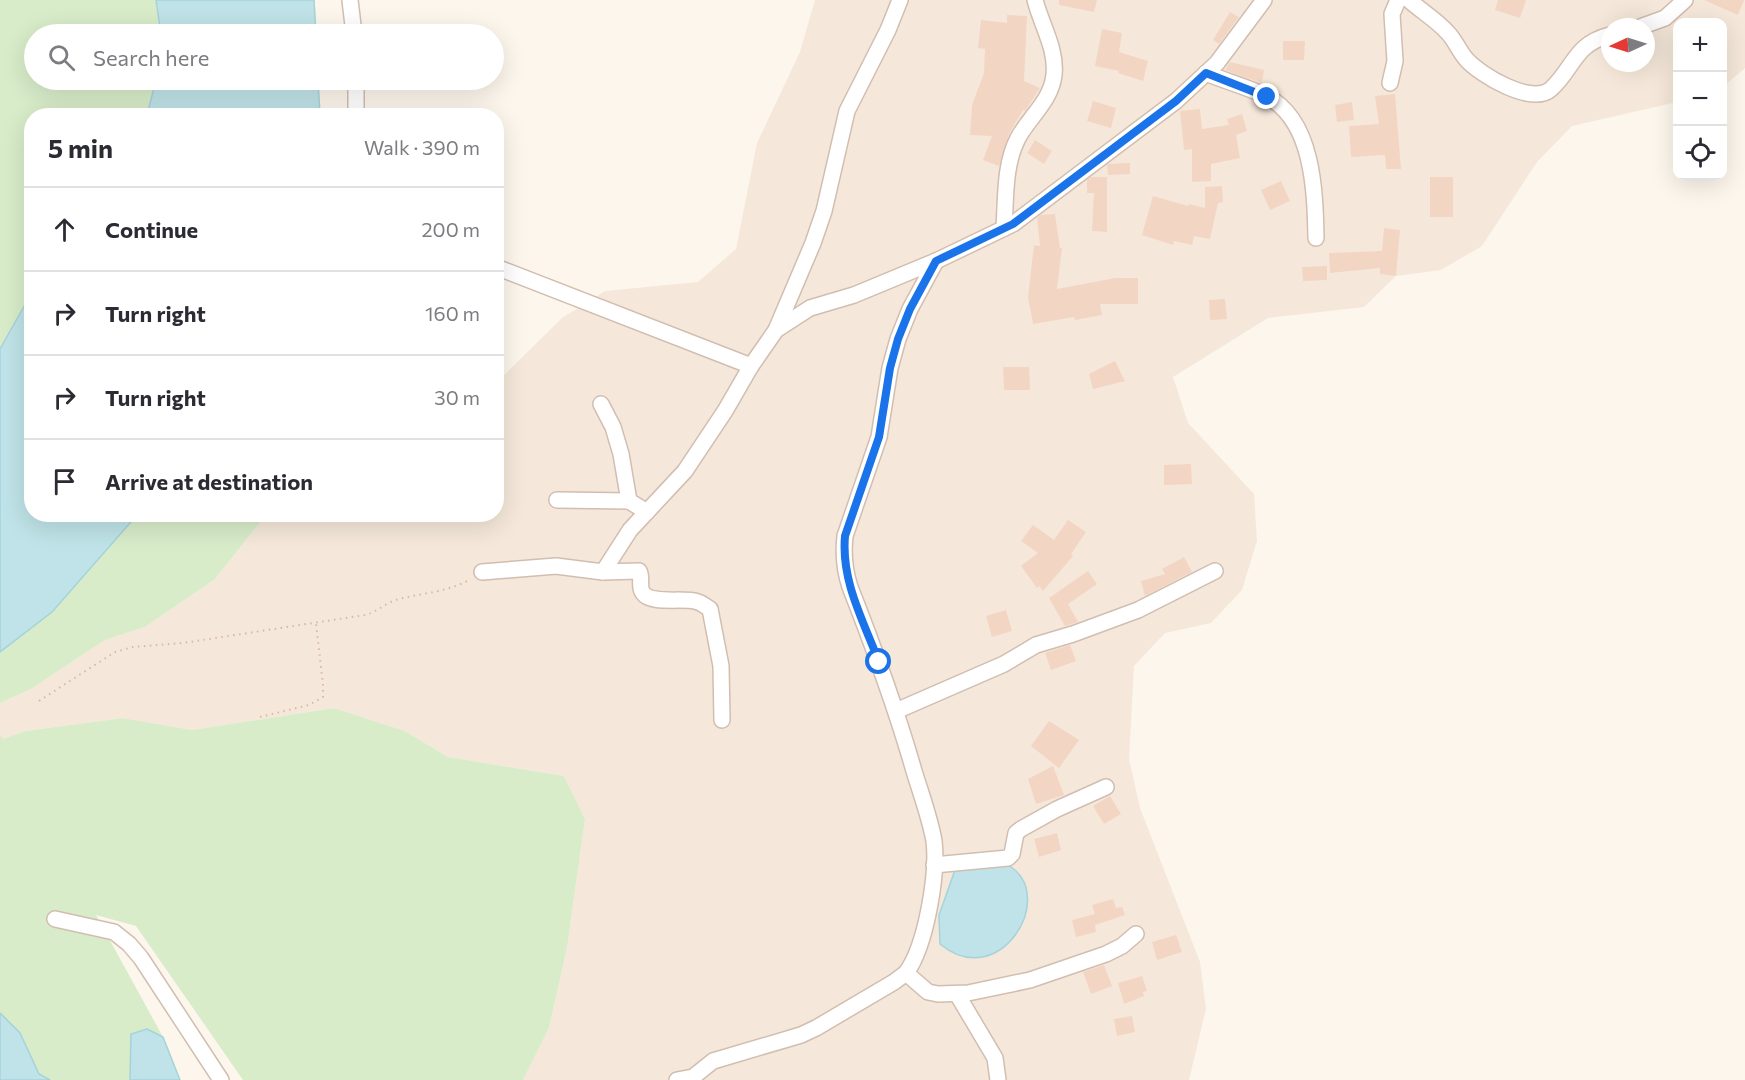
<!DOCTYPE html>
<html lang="en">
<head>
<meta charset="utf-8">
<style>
  :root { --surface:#fff; --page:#f7f7f7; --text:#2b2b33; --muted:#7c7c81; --line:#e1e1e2 }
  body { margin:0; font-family:Commissioner,sans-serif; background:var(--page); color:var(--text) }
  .controls { position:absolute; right:18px; top:18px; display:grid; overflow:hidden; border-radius:12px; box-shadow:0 6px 24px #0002 }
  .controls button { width:54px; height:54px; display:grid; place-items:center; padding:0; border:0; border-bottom:2px solid var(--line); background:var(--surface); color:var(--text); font:30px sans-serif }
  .compass { position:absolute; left:1601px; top:18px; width:54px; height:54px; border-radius:50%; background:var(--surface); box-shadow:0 6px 24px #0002; rotate:266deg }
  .stop { position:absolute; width:18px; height:18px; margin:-14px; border:4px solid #1a73e8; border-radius:50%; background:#fff }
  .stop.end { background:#1a73e8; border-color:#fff; box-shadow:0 2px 6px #0008 }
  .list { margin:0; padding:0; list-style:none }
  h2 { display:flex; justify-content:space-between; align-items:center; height:78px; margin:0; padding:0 24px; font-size:26px }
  h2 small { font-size:20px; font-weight:400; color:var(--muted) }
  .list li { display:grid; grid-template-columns:39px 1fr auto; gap:18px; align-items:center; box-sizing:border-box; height:84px; padding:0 24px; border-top:2px solid var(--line) }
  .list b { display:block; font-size:22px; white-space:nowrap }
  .list em { font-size:20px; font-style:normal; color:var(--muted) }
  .icon { flex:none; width:33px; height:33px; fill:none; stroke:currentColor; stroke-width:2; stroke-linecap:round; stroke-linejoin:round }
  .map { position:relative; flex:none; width:1745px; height:1080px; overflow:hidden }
  .search { position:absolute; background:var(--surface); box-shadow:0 6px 24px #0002; left:24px; top:24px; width:480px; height:66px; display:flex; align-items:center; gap:15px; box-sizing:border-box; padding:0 21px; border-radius:33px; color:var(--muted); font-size:22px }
  .panel { position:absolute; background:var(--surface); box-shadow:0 6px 24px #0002; left:24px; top:108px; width:480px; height:414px; border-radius:24px }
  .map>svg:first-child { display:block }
  .residential { fill:#f5e8da; fill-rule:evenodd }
  .green { fill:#d8ecc9 }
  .water { fill:#bfe3e8; stroke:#a5d3da; stroke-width:1.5 }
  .building { fill:#f3d5c3 }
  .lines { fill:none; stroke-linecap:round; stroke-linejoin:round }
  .minor-casing { stroke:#d1beb0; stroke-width:18 }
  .path { stroke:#d9b8a5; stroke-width:2; stroke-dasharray:1.5 4.5; stroke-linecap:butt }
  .minor { stroke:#fff; stroke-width:15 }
  .route { stroke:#1a73e8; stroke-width:8 }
</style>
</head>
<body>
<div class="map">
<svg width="1745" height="1080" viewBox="0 0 1745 1080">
  <rect width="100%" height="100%" fill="#fdf6ec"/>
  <path class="residential" d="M 815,0 L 1745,0 L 1745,68 L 1723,87 L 1722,22 L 1678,22 L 1677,102 L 1572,126 L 1537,162 L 1482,246 L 1441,270 L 1396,276 L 1364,307 L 1268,318 L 1173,377 L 1188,423 L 1254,494 L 1257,541 L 1242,590 L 1211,623 L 1165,633 L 1134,666 L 1129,759 L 1140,808 L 1200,962 L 1206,1009 L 1189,1080 L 523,1080 L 549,1028 L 567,948 L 585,819 L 564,776 L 448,757 L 405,731 L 334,708 L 192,730 L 123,718 L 25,731 L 3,739 L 0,734 L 0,703 L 31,689 L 105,640 L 145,627 L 215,579 L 266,515 L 496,514 L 497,382 L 562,318 L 605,291 L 698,282 L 736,249 L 757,143 L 800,52 ZM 1610,27 L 1646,27 L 1646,63 L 1610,63 Z"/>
  <g class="green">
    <polygon points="0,0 156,0 161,34 34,34 34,80 156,80 147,115 32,116 31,294 0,349"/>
    <polygon points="137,515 266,515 215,579 145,627 105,640 31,689 0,703 0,652 52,612"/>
    <polygon points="334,708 405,731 448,757 564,776 585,819 567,948 549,1028 523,1080 243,1080 136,926 96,915 163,1037 147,1029 131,1034 130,1080 50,1080 39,1074 20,1033 0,1013 0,734 3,739 25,731 123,718 192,730"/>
  </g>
  <g class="water">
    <polygon points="156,0 314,0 316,34 161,34"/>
    <polygon points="156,80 318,80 320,115 147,115"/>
    <polygon points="31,294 32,514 137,515 52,612 0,652 0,349"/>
    <path d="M 989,863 C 995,864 1006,863 1011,867 C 1057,898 999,993 940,944 L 939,915 L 955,870 Z"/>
    <polygon points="0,1013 20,1033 39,1074 50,1080 0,1080"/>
    <polygon points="147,1029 163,1037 180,1080 130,1080 131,1034"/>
  </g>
  <g class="building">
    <polygon points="1059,0 1097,0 1094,12 1059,5"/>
    <polygon points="1498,0 1526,0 1520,18 1495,10"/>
    <polygon points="1704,0 1744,0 1738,15"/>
    <polygon points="1230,12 1239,17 1219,44 1213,40"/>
    <polygon points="1007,15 1027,16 1024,81 1040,88 1025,111 1023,110 1009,134 999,166 983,160 992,136 970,135 972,105 984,73 985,49 978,48 981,20 1007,23"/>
    <polygon points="1102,29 1122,33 1119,52 1148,61 1143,81 1118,73 1119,71 1095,66"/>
    <polygon points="1283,41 1305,41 1304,60 1283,60"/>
    <polygon points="1230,62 1264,70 1262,83 1225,70"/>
    <polygon points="1395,94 1401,169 1386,169 1385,155 1351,157 1349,126 1379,124 1375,96"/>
    <polygon points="1093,101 1116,108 1111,128 1087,121"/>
    <polygon points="1352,102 1354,120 1337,122 1335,105"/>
    <polygon points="1200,109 1202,129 1229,125 1227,119 1242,114 1247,131 1236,135 1240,158 1211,164 1211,181 1192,182 1192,149 1184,150 1180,111"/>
    <polygon points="1035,140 1052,151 1044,164 1027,153"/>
    <polygon points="1130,163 1130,174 1108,175 1107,165 1109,164"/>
    <polygon points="1091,177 1107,177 1107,232 1092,231 1094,193 1087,193 1087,180"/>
    <rect x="1430" y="177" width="23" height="40"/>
    <polygon points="1281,181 1290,201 1270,210 1261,190"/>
    <polygon points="1222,186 1223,202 1218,203 1210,239 1194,236 1192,245 1174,241 1173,245 1142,235 1153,196 1188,206 1189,204 1205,208 1205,187"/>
    <polygon points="1055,214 1060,248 1062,248 1057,289 1115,278 1138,278 1138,304 1100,304 1102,315 1075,320 1074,317 1033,324 1028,297 1034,245 1040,246 1037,218 1041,215"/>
    <polygon points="1384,228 1400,230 1396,276 1380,274 1380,268 1330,273 1329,253 1382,251"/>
    <polygon points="1327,266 1327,280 1303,281 1302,267"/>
    <polygon points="1225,299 1227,319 1210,320 1209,300"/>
    <polygon points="1115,361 1125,381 1093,389 1089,374"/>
    <polygon points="1003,367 1029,367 1030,390 1004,390"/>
    <polygon points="1191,464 1192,484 1164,485 1164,465"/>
    <polygon points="1068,520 1086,532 1071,554 1073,556 1043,591 1039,586 1037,588 1021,566 1038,553 1021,541 1033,525 1054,540"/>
    <polygon points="1184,557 1192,572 1145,596 1141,581 1165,574 1162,569"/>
    <polygon points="1088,571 1097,584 1068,604 1078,622 1065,626 1049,598"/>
    <polygon points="1006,610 1012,631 992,637 986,616"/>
    <polygon points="1070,645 1076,661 1051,670 1045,653"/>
    <polygon points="1049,721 1079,740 1059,768 1031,746"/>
    <polygon points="1053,766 1064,795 1036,804 1028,779"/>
    <polygon points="1110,796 1121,814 1104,824 1093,806"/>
    <polygon points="1057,833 1061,850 1039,857 1034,839"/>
    <polygon points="1113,899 1116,908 1122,907 1125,915 1095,925 1096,932 1076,937 1072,920 1095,914 1092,905"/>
    <polygon points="1176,935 1182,952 1157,960 1152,942"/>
    <polygon points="1104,965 1112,986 1091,994 1083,972"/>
    <polygon points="1142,976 1147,991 1143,992 1144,996 1124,1004 1118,983"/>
    <polygon points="1132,1016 1135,1032 1117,1036 1114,1019"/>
  </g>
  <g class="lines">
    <g class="minor-casing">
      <g id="minor">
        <polyline points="350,0 354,34"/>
        <path d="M 1409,0 C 1421,11 1437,20 1448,33 C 1455,40 1459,51 1466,59 C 1480,75 1532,106 1551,89 C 1574,68 1574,44 1610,35"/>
        <polyline points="1640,27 1665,18 1685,0"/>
        <path d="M 1206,73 C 1225,81 1247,87 1266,96 C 1314,120 1315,193 1316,238"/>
        <polyline points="1390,83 1395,61 1392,14 1398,0"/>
        <polyline points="356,116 356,80"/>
        <path d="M 1004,228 C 1006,198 1004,165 1018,138 C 1030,116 1051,101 1054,75 C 1057,49 1041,24 1035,0"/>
        <polyline points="496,267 751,366 776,330 810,308 854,295 936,261 1013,224 1176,101 1217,63 1264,0"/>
        <polyline points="776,330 813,243 824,211 847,111 888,30 900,0"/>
        <polyline points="601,404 613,427 621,454 629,501 647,512"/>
        <polyline points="557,500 629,501"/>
        <path d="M 482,572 L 556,566 L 603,572 L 639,571 C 643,578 638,587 643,593 C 651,605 684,597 698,602 C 702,603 706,607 710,609 L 721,666 L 722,720"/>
        <polyline points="603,572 630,530 685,471 725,411 751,366"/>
        <polyline points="896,711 1004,664 1036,645 1073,634 1138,610 1215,571"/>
        <polyline points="934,865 1008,858 1012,854 1016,833 1021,829 1057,809 1106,787"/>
        <polyline points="55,919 114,932 129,944 141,958 221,1080"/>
        <polyline points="906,973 928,992 938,994 968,993 1030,980 1106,954 1122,946 1136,934"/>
        <polyline points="957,994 995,1058 998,1080"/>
        <path d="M 677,1080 L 693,1077 L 713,1061 L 801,1035 L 816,1028 L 894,982 L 906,973 C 926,946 938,874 934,841 C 930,818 921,794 914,771 C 896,708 874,648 850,587 C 844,569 843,554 845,536 L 879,437 L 890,368 L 898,339 L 910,309 L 936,261"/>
      </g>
    </g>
    <g class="path">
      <path d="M 39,701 L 115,652 L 133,647 L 183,643 L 365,615 C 378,612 386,602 399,599 C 423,593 447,592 469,580"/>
      <polyline points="260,717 309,705 323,697 323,685 316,623"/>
    </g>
    <use href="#minor" class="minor"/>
  </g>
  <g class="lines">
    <path class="route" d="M 879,662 C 863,620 841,581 845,536 L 879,437 L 890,368 L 898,339 L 910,309 L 936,261 L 1013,224 L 1176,101 L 1206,73 L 1267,97"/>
  </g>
</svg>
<div class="controls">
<button>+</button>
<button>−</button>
<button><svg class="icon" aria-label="locate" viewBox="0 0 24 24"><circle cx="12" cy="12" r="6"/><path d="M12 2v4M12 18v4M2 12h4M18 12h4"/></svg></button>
</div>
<svg class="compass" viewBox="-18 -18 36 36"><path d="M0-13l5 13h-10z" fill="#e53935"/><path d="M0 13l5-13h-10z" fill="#7c7c81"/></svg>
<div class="stop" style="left:879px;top:662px"></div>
<div class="stop end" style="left:1267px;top:97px"></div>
<div class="search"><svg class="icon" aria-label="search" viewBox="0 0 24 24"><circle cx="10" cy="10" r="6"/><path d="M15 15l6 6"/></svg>Search here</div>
<section class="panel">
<h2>5 min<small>Walk · 390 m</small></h2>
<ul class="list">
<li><svg class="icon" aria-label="ahead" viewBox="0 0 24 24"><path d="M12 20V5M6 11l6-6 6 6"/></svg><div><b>Continue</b></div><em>200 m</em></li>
<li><svg class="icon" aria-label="right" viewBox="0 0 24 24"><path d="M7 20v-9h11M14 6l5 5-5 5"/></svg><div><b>Turn right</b></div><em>160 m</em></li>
<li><svg class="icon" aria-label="right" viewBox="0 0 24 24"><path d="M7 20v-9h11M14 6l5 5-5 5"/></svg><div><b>Turn right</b></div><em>30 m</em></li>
<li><svg class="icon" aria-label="arrive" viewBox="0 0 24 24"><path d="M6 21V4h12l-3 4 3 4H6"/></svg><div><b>Arrive at destination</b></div></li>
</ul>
</section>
</div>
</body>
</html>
